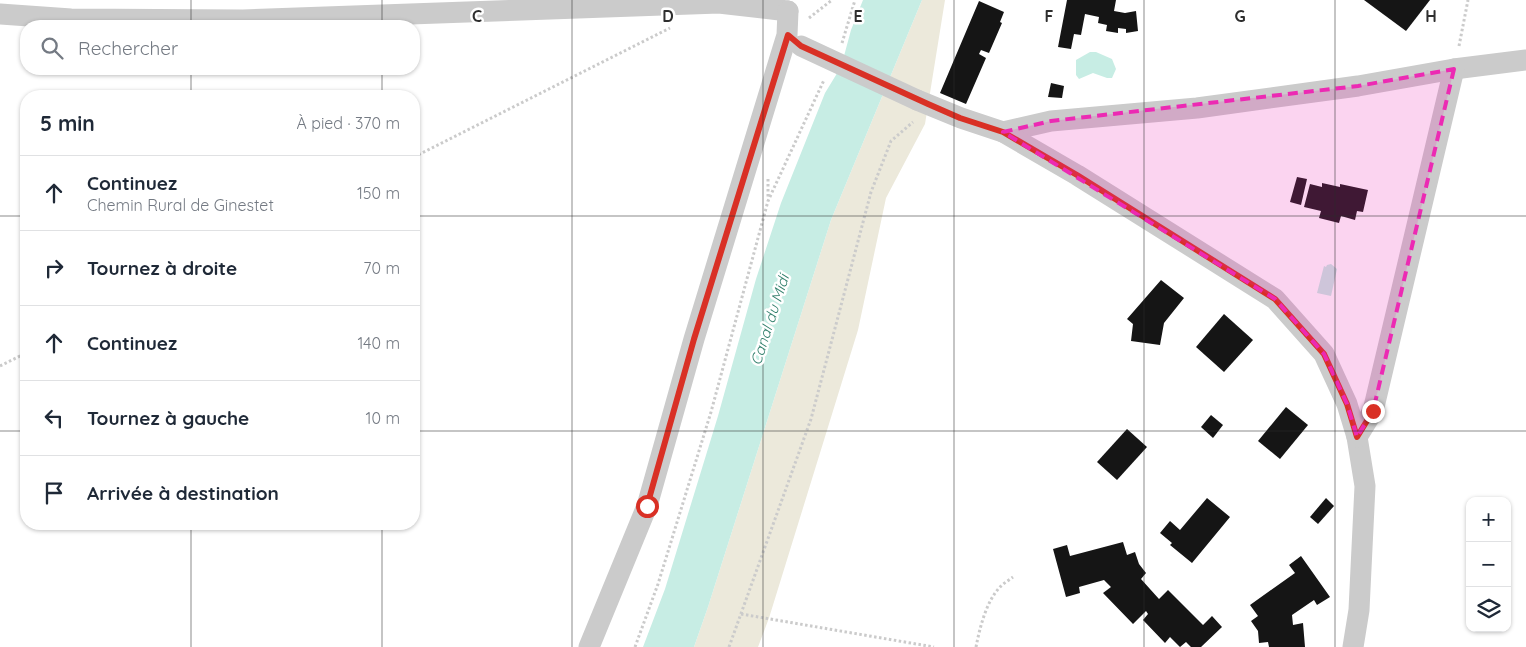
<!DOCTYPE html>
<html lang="fr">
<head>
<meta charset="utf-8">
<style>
  :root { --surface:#fff; --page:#f6f6f7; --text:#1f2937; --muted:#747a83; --line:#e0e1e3 }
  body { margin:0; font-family:Quicksand,sans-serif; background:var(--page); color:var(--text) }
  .controls { position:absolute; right:15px; bottom:15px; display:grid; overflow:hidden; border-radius:10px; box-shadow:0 1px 4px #0004 }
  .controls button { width:45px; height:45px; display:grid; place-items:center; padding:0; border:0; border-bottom:1px solid var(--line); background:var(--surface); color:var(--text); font:25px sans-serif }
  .stop { position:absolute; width:15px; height:15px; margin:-11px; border:4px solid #d93025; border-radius:50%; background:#fff }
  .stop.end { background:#d93025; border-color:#fff; box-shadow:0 1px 5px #0008 }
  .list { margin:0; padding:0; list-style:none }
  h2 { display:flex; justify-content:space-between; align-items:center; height:65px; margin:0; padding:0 20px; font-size:21px }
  h2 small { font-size:16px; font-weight:400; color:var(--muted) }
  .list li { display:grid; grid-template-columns:32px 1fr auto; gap:15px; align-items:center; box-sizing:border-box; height:75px; padding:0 20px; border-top:1px solid var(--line) }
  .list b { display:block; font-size:19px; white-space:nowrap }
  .list p { margin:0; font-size:16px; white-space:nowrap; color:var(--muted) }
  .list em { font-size:16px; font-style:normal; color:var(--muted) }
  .icon { flex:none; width:28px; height:28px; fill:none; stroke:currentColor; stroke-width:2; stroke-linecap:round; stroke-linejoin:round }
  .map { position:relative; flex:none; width:1526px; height:647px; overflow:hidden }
  .search { position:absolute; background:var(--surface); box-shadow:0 1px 4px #0004; left:20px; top:20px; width:400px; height:55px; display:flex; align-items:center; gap:12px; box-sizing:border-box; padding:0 18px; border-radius:20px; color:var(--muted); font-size:19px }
  .panel { position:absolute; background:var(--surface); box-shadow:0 1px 4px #0004; left:20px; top:90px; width:400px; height:440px; border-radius:20px }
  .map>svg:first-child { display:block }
  .green { fill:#ece9db }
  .water { fill:#c7ede4 }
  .building { fill:#151515 }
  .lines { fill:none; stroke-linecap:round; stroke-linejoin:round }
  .path { stroke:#cbcbcb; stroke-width:3; stroke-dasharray:2.5 2.5; stroke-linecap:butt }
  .minor { stroke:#cbcbcb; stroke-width:21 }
  .minor-bridge { stroke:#cbcbcb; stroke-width:21 }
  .route { stroke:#d93025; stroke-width:6 }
  .marked { fill:#ec2ab3; fill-opacity:0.2; stroke:#ec2ab3; stroke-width:4; stroke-dasharray:10 6; stroke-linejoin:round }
  .grid { fill:none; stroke:#2e2e2e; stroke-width:1; stroke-opacity:0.55 }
  .labels { text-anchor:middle; stroke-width:5; stroke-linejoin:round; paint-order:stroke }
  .water-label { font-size:15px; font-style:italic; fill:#33806d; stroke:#fff }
  .grid-label { font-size:16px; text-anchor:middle; font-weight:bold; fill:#2e2e2e; stroke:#fff; stroke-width:5; stroke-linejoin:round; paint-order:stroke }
</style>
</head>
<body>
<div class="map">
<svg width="1526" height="647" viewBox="0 0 1526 647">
  <rect width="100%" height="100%" fill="#fff"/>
  <polygon class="green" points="922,0 945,0 925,124 886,198 858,330 769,618 758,647 694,647 708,607 831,220"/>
  <g class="water">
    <polygon points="863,0 922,0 831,220 708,607 694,647 643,647 665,589 718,416 756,279 781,203 825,93 836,75 844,56 851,30"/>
    <polygon points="1090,52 1096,52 1112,59 1116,69 1112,78 1107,78 1093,73 1079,79 1076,75 1076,60"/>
    <polygon points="1331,264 1337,269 1331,296 1317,293 1324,266 1326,267 1327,265"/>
  </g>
  <g class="building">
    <polygon points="1067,0 1116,0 1114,11 1125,13 1136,11 1138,31 1126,33 1126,29 1118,28 1118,33 1106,31 1107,25 1098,23 1099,17 1085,14 1081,35 1074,34 1071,49 1058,47"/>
    <polygon points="1364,0 1430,0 1406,31"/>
    <polygon points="979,1 1004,12 1000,22 1002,23 989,53 981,50 979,54 986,58 966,104 940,93"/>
    <polygon points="1051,83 1064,86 1062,98 1048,97"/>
    <polygon points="1297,177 1307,179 1301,205 1290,202"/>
    <polygon points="1322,183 1340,187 1340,184 1368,190 1363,212 1357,211 1355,220 1341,216 1339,223 1319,218 1321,211 1304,207 1310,184 1322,187"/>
    <polygon points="1161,280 1184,298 1164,323 1160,345 1131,341 1133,324 1127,319"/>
    <polygon points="1224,314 1253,340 1224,372 1196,347"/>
    <polygon points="1286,407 1308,425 1280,459 1258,441"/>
    <polygon points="1211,415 1223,425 1213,438 1201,427"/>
    <polygon points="1127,429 1147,447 1117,480 1097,462"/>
    <polygon points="1207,498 1230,517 1192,563 1170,545 1172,543 1160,533 1170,521 1180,530"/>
    <polygon points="1326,498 1334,506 1318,524 1310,517"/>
    <polygon points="1123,542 1127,555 1135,552 1139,564 1146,573 1141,579 1159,599 1168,590 1203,625 1212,616 1222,627 1201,647 1191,647 1186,642 1180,647 1170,637 1165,643 1143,620 1148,614 1146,611 1133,624 1103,593 1111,587 1104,580 1079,587 1080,593 1066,597 1053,549 1067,545 1070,556"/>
    <polygon points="1301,556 1330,597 1317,605 1314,600 1292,615 1293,625 1303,623 1305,647 1269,647 1268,642 1259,643 1258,631 1251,621 1258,616 1250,605 1295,573 1289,565"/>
  </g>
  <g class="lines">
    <g class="path">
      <polyline points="809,18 832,0"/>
      <polyline points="842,43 855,0"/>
      <polyline points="1459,46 1468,0"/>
      <polyline points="414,157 670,28"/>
      <polyline points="768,179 768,198"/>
      <polyline points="0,366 26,353"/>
      <polyline points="741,614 934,647"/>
      <polyline points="635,647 658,584 711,412 768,201 824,80"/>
      <polyline points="729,647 811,419 871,192 891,141 913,122"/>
      <path d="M 976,647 C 980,627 986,602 1000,587 C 1004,583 1009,580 1013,577"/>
    </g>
    <g class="minor">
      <polyline points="0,14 71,19 243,20 719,3 788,11"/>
      <polyline points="917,100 961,118 1003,132 1051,121 1197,108 1358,86 1454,69 1526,60"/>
      <polyline points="1003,132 1077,175 1275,299 1324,354 1347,404 1357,437 1365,486 1359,610 1353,647"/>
      <polyline points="1357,437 1373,411 1454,69"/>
      <polyline points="589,647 647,506 694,339 787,35 788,11"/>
    </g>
    <polyline class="minor-bridge" points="801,46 917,100"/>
  </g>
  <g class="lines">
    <polyline class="route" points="647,506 694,339 788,35 801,46 928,104 960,118 1003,132 1077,175 1275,299 1324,354 1347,404 1357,437 1373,411"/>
  </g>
  <path class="marked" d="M 1454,69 L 1373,411 L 1357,437 L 1347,404 L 1324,354 L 1275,299 L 1003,132 L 1051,121 L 1358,86 Z"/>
  <path class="grid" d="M 191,0 L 191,26M 382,0 L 382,26M 572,0 L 572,647M 763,0 L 763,647M 954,0 L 954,647M 1144,0 L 1144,647M 1335,0 L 1335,647M 191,69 L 191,96M 382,69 L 382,96M 0,216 L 26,216M 414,216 L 1526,216M 0,431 L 26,431M 414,431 L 1526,431M 191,524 L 191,647M 382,524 L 382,647"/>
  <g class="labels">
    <g class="water-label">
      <text transform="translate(770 320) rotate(-72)" y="5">Canal du Midi</text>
    </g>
  </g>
  <g class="grid-label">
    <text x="477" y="22">C</text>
    <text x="668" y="22">D</text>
    <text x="858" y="22">E</text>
    <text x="1049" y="22">F</text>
    <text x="1240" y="22">G</text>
    <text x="1431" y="22">H</text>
  </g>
</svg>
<div class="controls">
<button>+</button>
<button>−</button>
<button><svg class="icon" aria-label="layers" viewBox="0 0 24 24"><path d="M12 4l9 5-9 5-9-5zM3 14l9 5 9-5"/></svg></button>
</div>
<div class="stop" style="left:647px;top:506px"></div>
<div class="stop end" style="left:1373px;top:411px"></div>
<div class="search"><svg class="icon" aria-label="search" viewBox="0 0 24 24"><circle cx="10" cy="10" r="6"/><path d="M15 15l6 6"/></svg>Rechercher</div>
<section class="panel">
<h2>5 min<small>À pied · 370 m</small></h2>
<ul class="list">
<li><svg class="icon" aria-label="ahead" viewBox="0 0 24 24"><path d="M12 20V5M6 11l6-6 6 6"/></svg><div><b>Continuez</b><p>Chemin Rural de Ginestet</p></div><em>150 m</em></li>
<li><svg class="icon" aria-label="right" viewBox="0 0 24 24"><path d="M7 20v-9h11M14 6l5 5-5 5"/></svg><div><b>Tournez à droite</b></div><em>70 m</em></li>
<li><svg class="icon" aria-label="ahead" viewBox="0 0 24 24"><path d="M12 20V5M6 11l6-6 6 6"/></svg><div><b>Continuez</b></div><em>140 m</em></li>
<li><svg class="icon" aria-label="left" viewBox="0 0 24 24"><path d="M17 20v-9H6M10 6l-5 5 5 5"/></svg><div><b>Tournez à gauche</b></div><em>10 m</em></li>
<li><svg class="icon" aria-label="arrive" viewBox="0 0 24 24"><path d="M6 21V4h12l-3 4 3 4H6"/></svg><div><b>Arrivée à destination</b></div></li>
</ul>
</section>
</div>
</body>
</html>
